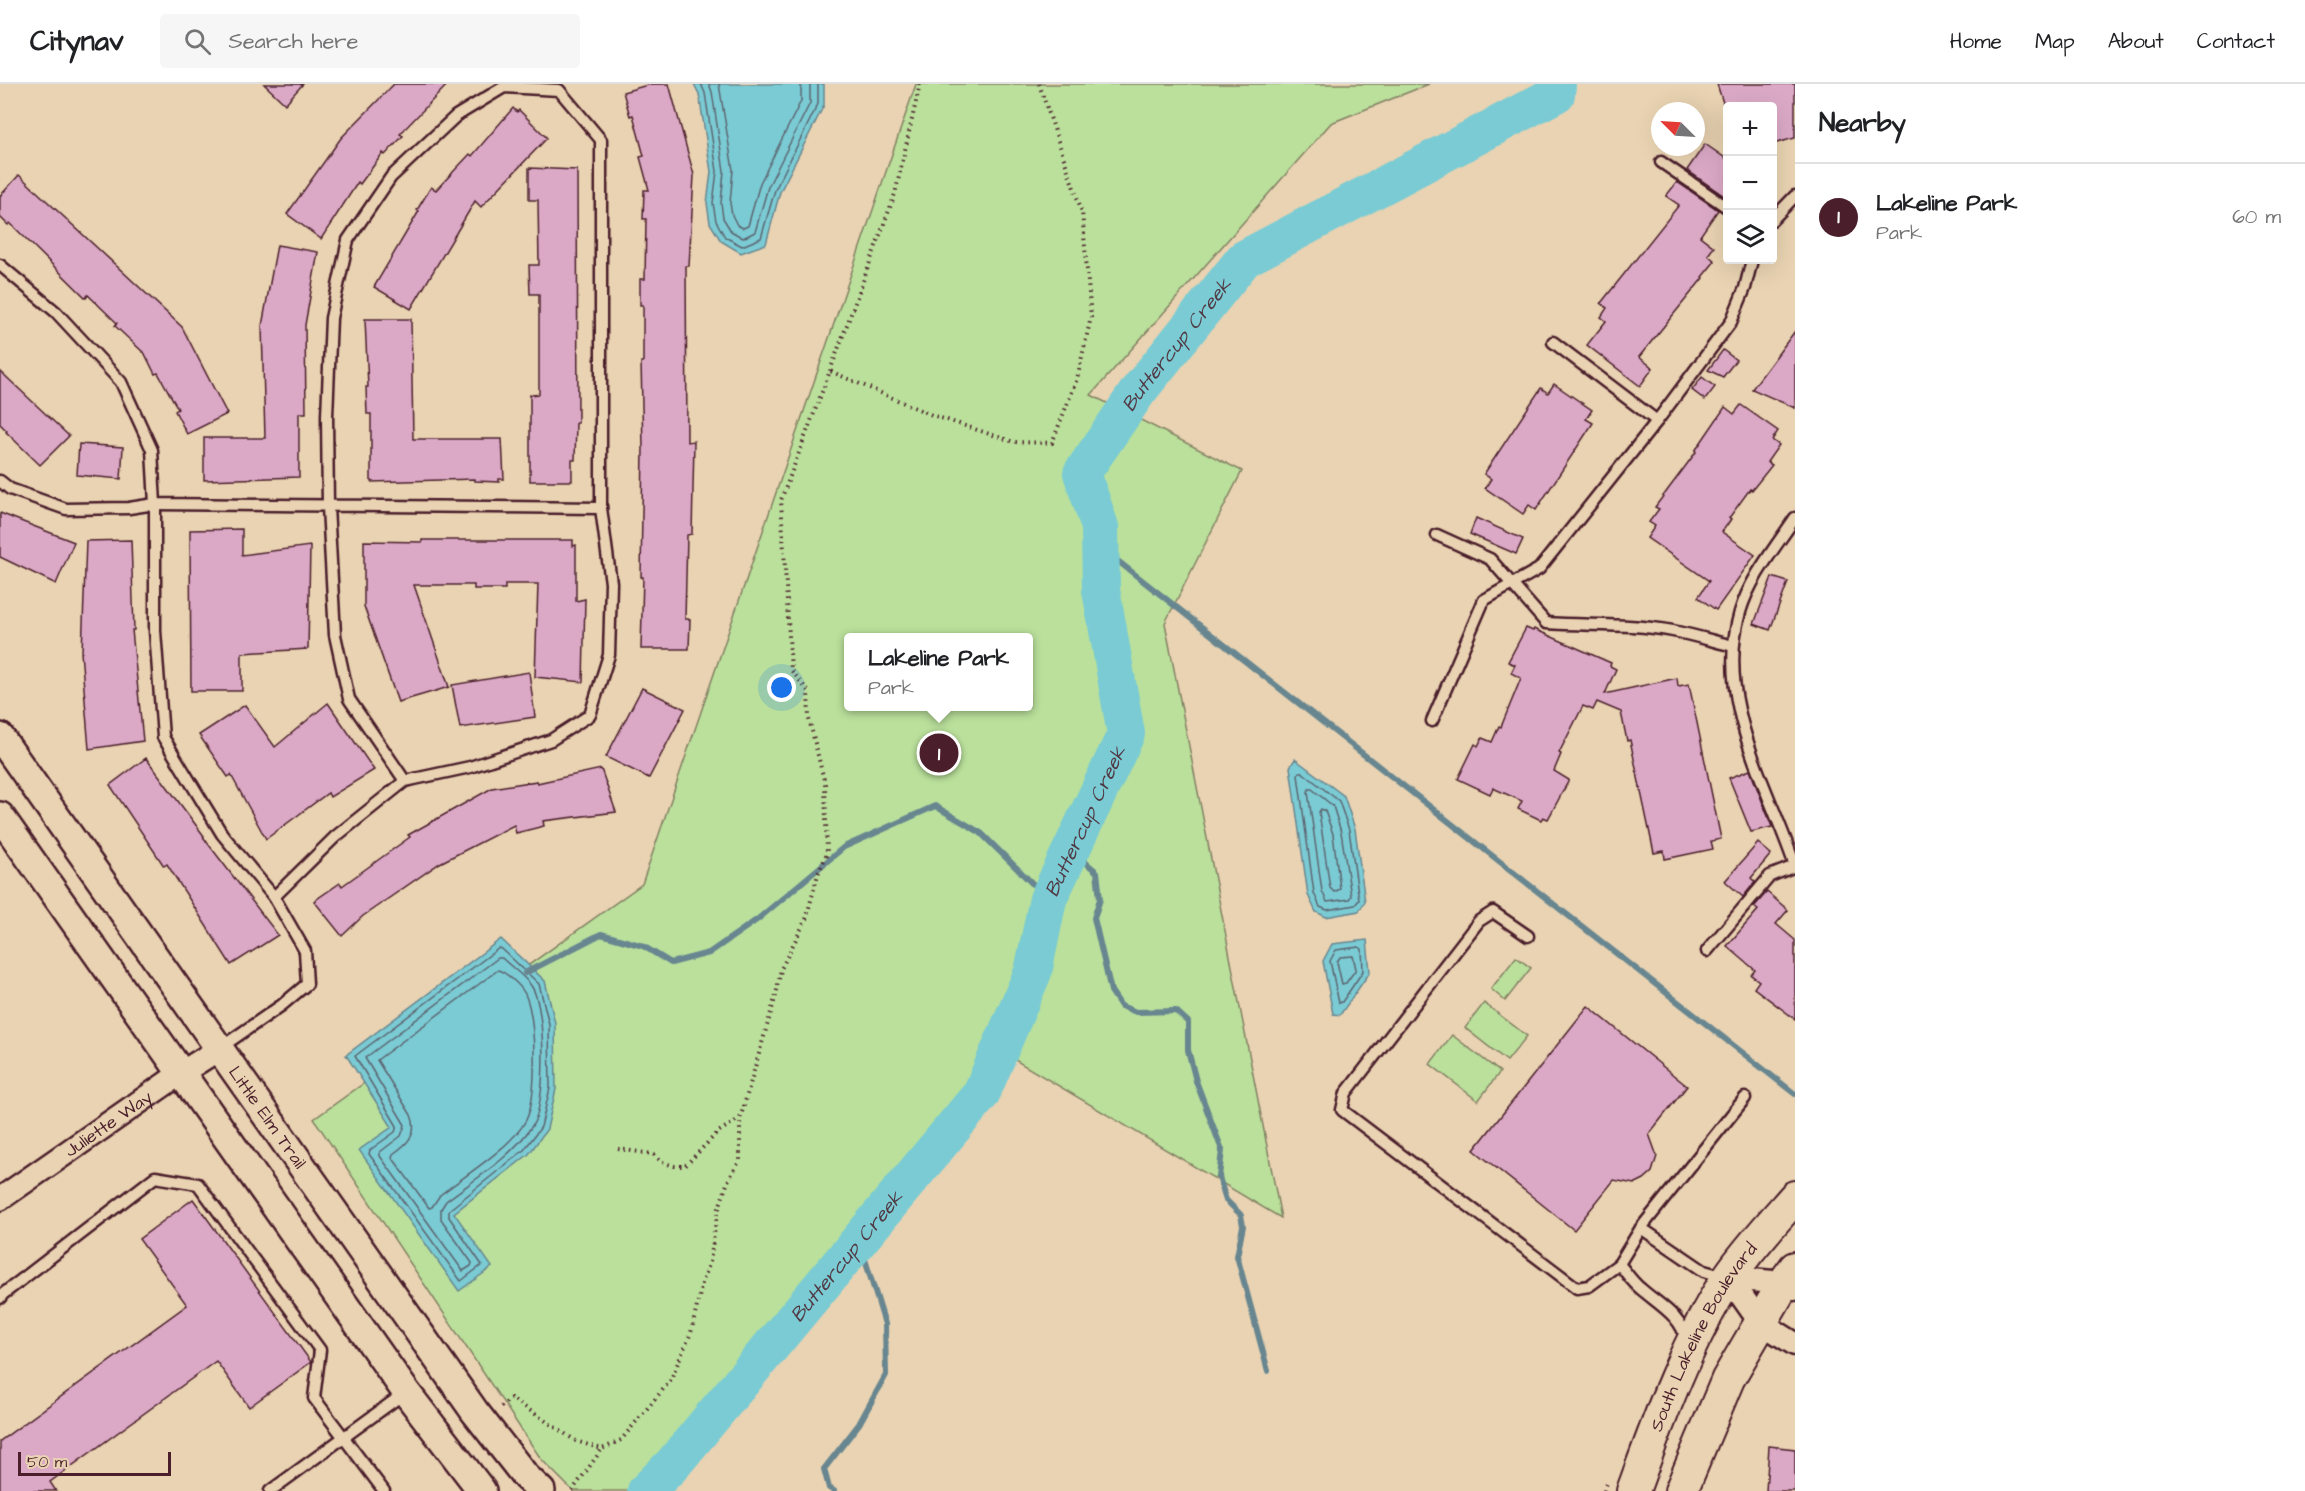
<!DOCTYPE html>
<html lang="en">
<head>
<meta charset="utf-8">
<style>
  :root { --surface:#fff; --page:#f6f6f6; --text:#202124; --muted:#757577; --line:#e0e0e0; --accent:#4a1f2b }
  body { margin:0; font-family:"Architects Daughter",sans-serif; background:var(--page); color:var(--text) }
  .controls { position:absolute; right:18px; top:18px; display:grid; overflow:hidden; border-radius:6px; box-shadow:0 6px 24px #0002 }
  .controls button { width:54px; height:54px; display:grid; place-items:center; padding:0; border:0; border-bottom:2px solid var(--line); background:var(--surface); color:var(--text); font:30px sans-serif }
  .compass { position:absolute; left:1651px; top:18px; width:54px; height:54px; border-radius:50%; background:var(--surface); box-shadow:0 6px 24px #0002; rotate:294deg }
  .scale { position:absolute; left:18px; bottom:15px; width:153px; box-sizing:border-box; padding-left:6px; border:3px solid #4a1f2b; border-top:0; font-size:16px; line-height:21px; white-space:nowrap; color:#4a1f2b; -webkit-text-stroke:4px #e9d3b2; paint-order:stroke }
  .you { position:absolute; left:782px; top:604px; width:21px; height:21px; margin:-15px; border:4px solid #fff; border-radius:50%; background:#1a73e8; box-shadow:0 0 0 9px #1a73e833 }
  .badge { display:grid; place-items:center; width:39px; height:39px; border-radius:50%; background:var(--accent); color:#fff; font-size:20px; font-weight:700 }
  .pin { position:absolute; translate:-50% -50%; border:3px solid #fff; box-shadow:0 2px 6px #0006 }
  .popup { position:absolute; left:844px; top:549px; width:189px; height:78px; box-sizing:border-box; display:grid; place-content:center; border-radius:6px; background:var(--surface); filter:drop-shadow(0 2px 4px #0005); font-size:20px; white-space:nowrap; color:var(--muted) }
  .popup b { font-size:22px; color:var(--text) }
  .popup::after { content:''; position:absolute; left:50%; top:100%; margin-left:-12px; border:12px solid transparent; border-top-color:var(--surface) }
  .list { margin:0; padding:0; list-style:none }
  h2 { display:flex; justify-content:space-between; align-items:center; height:78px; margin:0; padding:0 24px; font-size:26px }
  h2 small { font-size:20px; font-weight:400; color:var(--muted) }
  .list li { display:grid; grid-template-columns:39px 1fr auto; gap:18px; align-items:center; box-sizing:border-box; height:108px; padding:0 24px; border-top:2px solid var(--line) }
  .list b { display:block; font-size:22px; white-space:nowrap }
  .list p { margin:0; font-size:20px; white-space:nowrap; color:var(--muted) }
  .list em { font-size:20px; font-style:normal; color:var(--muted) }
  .icon { flex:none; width:33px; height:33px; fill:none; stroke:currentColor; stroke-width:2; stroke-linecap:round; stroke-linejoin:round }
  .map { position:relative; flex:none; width:1795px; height:1407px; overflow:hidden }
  header { display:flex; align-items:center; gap:36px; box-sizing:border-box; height:84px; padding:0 30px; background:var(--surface); border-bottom:2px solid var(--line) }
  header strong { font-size:28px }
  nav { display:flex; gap:33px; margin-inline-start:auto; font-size:21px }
  .search { width:420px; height:54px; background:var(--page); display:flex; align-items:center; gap:15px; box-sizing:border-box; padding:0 21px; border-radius:6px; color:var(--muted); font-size:22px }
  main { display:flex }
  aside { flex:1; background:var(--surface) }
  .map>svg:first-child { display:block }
  .green { fill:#bae09b; stroke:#828063; stroke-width:1.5; fill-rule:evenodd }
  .water { fill:#7acbd4; stroke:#678690; stroke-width:1.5 }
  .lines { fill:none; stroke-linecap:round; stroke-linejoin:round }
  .shore { stroke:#5d646f; stroke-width:1.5 }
  .stream { stroke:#678690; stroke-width:6 }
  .river { stroke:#7acbd4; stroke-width:38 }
  .building { fill:#dba9c6; stroke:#4a1f2b; stroke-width:1.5 }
  .service-casing { stroke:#4a1f2b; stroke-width:15 }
  .minor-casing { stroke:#4a1f2b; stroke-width:27 }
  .tertiary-casing { stroke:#4a1f2b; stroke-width:32 }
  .secondary-casing { stroke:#4a1f2b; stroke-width:36 }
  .path { stroke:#4a1f2b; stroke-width:4; stroke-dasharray:1.5 4.5; stroke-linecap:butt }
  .service { stroke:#e9d3b2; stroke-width:10 }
  .minor { stroke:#e9d3b2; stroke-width:22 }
  .tertiary { stroke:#e9d3b2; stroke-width:27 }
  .secondary { stroke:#e9d3b2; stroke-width:32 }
  .labels { text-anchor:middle; stroke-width:6; stroke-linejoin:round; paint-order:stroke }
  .street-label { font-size:18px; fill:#4a1f2b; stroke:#e9d3b2 }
  .water-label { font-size:20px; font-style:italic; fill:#513944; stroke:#e9d3b2 }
</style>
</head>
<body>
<header>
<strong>Citynav</strong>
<div class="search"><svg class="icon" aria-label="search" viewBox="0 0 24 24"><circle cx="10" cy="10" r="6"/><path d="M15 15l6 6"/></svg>Search here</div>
<nav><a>Home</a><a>Map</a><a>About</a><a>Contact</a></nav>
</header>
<main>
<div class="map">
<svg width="1795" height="1407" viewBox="0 0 1795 1407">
  <rect width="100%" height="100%" fill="#e9d3b2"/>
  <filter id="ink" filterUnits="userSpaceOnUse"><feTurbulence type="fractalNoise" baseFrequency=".0167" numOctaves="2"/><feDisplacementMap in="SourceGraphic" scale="12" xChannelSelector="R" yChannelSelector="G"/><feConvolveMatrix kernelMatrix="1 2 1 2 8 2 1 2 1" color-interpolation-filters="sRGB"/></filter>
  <g filter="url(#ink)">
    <g class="green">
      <path d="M 916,0 L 1429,0 L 1331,39 L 1091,311 L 1242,387 L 1165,539 L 1281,1134 L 1000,967 L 673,1380 L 665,1407 L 573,1407 L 541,1375 L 314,1035 L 642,800 ZM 849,554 L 1029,554 L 1029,622 L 849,622 Z"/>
      <polygon points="1516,873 1531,884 1505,917 1491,905"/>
      <polygon points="1484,919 1527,952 1507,977 1465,944"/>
      <polygon points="1452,951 1500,988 1478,1017 1430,980"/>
    </g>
    <g class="water">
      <polygon points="694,0 824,0 824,21 780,108 766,160 741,169 721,157 710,139 707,119 711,88 699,10"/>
      <polygon points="1295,675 1344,712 1355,745 1365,818 1359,827 1326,833 1316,828 1308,811 1290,683"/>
      <polygon points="501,855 545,897 555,939 556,1005 547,1045 529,1070 454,1129 492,1183 459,1207 359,1066 392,1043 346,971"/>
      <polygon points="1367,856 1370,888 1340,931 1333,930 1323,877 1332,860"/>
    </g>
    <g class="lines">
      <g class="shore">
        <polyline points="701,0 705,9 717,87 713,119 716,137 725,153 742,162 761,154 775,106 818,20 818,0"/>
        <polyline points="709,0 712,8 724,87 721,119 723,134 731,147 743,154 755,148 768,103 810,19 810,0"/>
        <polyline points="719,0 733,86 730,119 732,131 737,141 743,144 748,142 760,99 801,17 801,0"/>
        <polygon points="1299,688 1302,688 1339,717 1349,746 1359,816 1355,821 1327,826 1320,823 1314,809 1298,691"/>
        <polygon points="1309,705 1312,705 1333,722 1341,748 1351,812 1349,815 1327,818 1322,807 1308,708"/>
        <polygon points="1321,725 1325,727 1333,750 1340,805 1334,808 1330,804 1319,728"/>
        <polygon points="1359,863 1362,865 1363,887 1342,918 1339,919 1330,877 1336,866"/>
        <polygon points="499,864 502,865 539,900 549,940 550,1004 541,1043 524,1066 449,1126 449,1133 482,1181 461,1197 369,1070 370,1066 395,1048 397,1042 355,972"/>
        <polygon points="1353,872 1356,885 1346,899 1342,900 1337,878 1340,873"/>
        <path d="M 498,874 L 502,874 C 511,883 525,892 532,903 C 546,925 547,1021 532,1042 C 512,1073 475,1095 446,1117 L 441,1125 L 441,1135 L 472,1179 L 471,1182 L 463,1187 L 380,1072 L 380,1068 L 401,1052 L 405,1041 L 365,974 Z"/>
        <path d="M 498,886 C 506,888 521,902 525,910 C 536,934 538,1012 526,1036 C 514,1061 463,1093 440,1111 L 432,1123 L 429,1124 L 392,1073 L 393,1070 C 407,1060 419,1050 411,1031 L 377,976 Z"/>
      </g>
      <g class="stream">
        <polyline points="1100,463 1795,1010"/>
        <polyline points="1083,741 1085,778 1097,788 1100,815 1094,834 1111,907 1121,922 1136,928 1176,927 1188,938 1188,966 1196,997 1222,1066 1219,1093 1226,1116 1241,1131 1243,1142 1237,1172 1268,1287"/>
        <polyline points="525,889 601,850 643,862 671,879 709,869 758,835 844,763 935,722 981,749 1048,815"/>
        <polyline points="834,1407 829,1404 824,1385 859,1340 886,1291 885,1240 859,1156"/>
      </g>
      <path class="river" id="s1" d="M 646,1407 L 673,1380 L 981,1010 L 1033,888 L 1048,815 L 1126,650 L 1101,506 L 1100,443 L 1082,389 L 1139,306 L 1244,175 L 1556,10 L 1557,0"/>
    </g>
    <g class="building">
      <polygon points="264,0 303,0 285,20"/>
      <polygon points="394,0 448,0 400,50 403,52 385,71 383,69 360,100 358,98 321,155 287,130 341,54"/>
      <polygon points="651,0 669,0 694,91 689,182 686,182 687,358 694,357 692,450 687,451 686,494 685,535 690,535 689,565 641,565 643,493 641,493 643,364 641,278 643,278 643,221 640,221 640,195 645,195 646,135 643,135 644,106 649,106 640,73 644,72 633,31 630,32 623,8"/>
      <polygon points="1717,0 1795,0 1795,54 1773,60 1773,22 1724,22"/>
      <polygon points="513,24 517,28 519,26 547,54 481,123 475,117 411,225 374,203 419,127 417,126 431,103 436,106 470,70 472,72"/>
      <polygon points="1705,60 1728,76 1727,114 1687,86"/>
      <polygon points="529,84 577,86 578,339 576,339 575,376 572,376 572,397 530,397 530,311 539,310 539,210 530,210 529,181 539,181 538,116 529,116"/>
      <polygon points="19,91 182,243 227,330 187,350 175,327 178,325 158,289 155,290 145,270 115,242 117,239 88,211 86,214 10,139 8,141 0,133 0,112"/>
      <polygon points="1677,98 1718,126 1700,152 1714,163 1708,171 1715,177 1702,193 1703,194 1639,273 1653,284 1640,302 1587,261 1606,237 1601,233 1607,224 1601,219 1679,121 1666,112"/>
      <polygon points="277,161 318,168 305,241 306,329 299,329 299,393 204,396 204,354 265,354 262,242"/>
      <polygon points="365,235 411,235 413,355 502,355 504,395 499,395 499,398 475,397 475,395 371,398 371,330 367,330 366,303 368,303"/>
      <polygon points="1795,247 1795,324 1752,305"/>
      <polygon points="1723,266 1736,276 1723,293 1708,286"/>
      <polygon points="0,287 69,352 40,381 6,348 7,347 0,340"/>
      <polygon points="1702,293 1715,303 1705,316 1692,306"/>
      <polygon points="1554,300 1592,326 1586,335 1593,339 1536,426 1529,421 1523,430 1485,404 1491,395 1484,390 1541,304 1548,309"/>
      <polygon points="1741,321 1778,347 1772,356 1779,361 1767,378 1772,381 1752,406 1750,405 1729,434 1731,435 1722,448 1755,471 1716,526 1698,513 1709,497 1647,454 1655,442 1649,438 1659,425 1655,423 1696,368 1695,367 1725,323 1734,330"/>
      <polygon points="79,360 123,363 121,395 77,391"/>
      <polygon points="0,429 74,458 56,500 0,473"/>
      <polygon points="1476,434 1523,455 1516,470 1470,450"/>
      <polygon points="242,445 242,471 310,462 308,565 242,569 242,607 191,607 190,446"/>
      <polygon points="131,456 134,546 132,546 143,657 89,665 81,568 82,568 86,457"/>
      <polygon points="422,456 573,456 573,462 576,461 576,517 585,515 583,598 535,593 538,500 505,500 505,505 474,505 474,501 414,501 449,603 398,618 364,522 364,457 422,458"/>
      <polygon points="1772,493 1788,498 1770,546 1754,540"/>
      <polygon points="1526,544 1533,547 1534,545 1611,579 1610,582 1616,585 1605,610 1677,594 1678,602 1689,600 1721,755 1711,757 1713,765 1665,775 1664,767 1654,769 1630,656 1627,657 1621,628 1597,618 1593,626 1583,622 1559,669 1561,670 1554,687 1569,696 1548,735 1543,733 1541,736 1518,725 1522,717 1493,704 1490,710 1458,695 1475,660 1478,662 1482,654 1492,658 1499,642 1501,643 1521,594 1511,589 1515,581 1508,578"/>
      <polygon points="529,588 535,633 460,644 452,601"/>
      <polygon points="642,604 685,625 649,694 606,673"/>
      <polygon points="328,619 374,686 330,713 328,709 266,755 231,691 228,693 199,651 245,621 275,663"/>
      <polygon points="146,674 204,752 203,753 278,851 231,881 167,780 164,782 110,701"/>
      <polygon points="601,685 616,728 543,737 544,742 516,749 514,741 440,779 363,832 342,852 314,817 340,799 342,802 410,753 408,751 492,704 537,697 537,699"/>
      <polygon points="1750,686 1772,743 1751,748 1729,694"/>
      <polygon points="1758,759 1771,770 1751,794 1755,798 1743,813 1725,797"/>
      <polygon points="1767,808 1788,826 1776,840 1795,856 1795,935 1754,904 1759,897 1751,891 1755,886 1727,862 1758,826 1754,823"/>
      <polygon points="1588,922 1687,1002 1649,1050 1657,1072 1652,1088 1644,1095 1634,1100 1614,1096 1574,1146 1474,1066"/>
      <polygon points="193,1115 311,1278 249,1323 216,1277 50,1398 56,1407 0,1407 0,1357 187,1221 139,1155"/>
      <polygon points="1769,1362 1795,1365 1795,1407 1766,1407"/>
    </g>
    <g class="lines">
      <g class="service-casing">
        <g id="service">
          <polyline points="1661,78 1728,124"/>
          <polyline points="1772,136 1795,112"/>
          <polyline points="0,181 56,228 121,298 152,366 155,420 601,424 601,56 559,6 504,3 456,32 391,93 348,156 331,234 327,332 328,423 335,551 349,615 405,697"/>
          <polyline points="1553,258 1657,337"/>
          <polyline points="0,397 10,405 66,425 129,424 155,420 155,547 163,653 222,750 274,813 305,867 307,900 282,921 220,964"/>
          <path d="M 1795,434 C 1775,464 1750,494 1740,528 C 1714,616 1768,701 1795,782"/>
          <path d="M 1437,451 L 1490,475 L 1546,539 C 1588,542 1631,539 1673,547 C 1693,551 1713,557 1733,562"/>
          <polyline points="1432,637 1484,516 1539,485 1657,337 1731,238 1745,204 1752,176"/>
          <polyline points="274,813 335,753 405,697 470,683 551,656 590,631 609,571 611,499 601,424"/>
          <polyline points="1528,852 1493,828 1479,837 1346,1009 1342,1026 1577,1204 1589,1202 1619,1180 1641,1144 1745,1014"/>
          <polyline points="1707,867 1770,792 1795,782"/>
          <polyline points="1641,1144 1704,1187 1726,1193"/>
          <path d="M 1619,1180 C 1626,1188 1632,1198 1641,1205 C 1658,1220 1683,1233 1686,1257"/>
          <polyline points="0,1214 3,1210 155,1093 198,1100 320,1266 314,1314 384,1407"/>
          <polyline points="270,1407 406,1308"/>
        </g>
      </g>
      <g class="minor-casing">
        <g id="minor">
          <path id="s2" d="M 0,1115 L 181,989 L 219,965"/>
          <polyline points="1729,1194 1760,1238 1795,1260"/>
          <polyline points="1729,1194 1784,1199 1794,1205"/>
        </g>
      </g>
      <g class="tertiary-casing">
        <g id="tertiary">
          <path id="s3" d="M 0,653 L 475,1328 L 526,1393 L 541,1407"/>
          <polyline points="0,732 406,1308 482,1407"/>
        </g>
      </g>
      <g class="secondary-casing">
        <g id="secondary">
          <path id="s4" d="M 1633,1407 C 1659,1335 1686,1259 1728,1194 C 1747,1166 1772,1139 1795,1113"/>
          <polyline points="1681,1407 1728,1295 1784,1199 1795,1184"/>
        </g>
      </g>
      <g class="path">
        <polyline points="830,287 895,110 920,0"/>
        <polyline points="618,1065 653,1070 662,1078 674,1082 685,1082 718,1048 739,1035"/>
        <polyline points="501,1323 511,1314 576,1357 602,1365 621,1356 670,1297 691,1249 702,1200 710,1178 717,1130 728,1097 740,1076 740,1035 776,911 781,885 806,835 818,790 827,770 825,700 809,635 808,607 791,586 781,416 830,287 932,331 1014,358 1052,359 1077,295 1091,233 1082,128 1039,0"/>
        <polyline points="572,1407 602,1365"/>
        <polyline points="1604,1407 1608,1396"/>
      </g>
      <use href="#service" class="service"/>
      <use href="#minor" class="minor"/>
      <use href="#tertiary" class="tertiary"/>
      <use href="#secondary" class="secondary"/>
    </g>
  </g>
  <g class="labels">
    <g class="street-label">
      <text dy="6" stroke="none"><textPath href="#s3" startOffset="465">Little Elm Trail</textPath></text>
      <text dy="6" stroke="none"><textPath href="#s2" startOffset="132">Juliette Way</textPath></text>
      <text dy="6" stroke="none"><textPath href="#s4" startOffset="170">South Lakeline Boulevard</textPath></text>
    </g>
    <g class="water-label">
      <text dy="7" stroke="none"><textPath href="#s1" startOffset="1335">Buttercup Creek</textPath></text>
      <text dy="7" stroke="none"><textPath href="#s1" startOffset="813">Buttercup Creek</textPath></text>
      <text dy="7" stroke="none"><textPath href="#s1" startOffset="309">Buttercup Creek</textPath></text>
    </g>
  </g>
</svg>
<div class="controls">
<button>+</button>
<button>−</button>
<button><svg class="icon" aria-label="layers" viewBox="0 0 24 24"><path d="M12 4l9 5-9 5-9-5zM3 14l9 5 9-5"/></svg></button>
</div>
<svg class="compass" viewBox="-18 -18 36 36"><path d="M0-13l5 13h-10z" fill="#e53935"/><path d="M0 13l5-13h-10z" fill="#757577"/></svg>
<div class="scale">50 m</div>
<div class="you"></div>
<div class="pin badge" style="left:939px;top:669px">1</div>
<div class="popup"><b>Lakeline Park</b>Park</div>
</div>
<aside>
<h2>Nearby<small></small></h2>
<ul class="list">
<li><span class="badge">1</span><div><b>Lakeline Park</b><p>Park</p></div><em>60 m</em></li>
</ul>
</aside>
</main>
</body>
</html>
